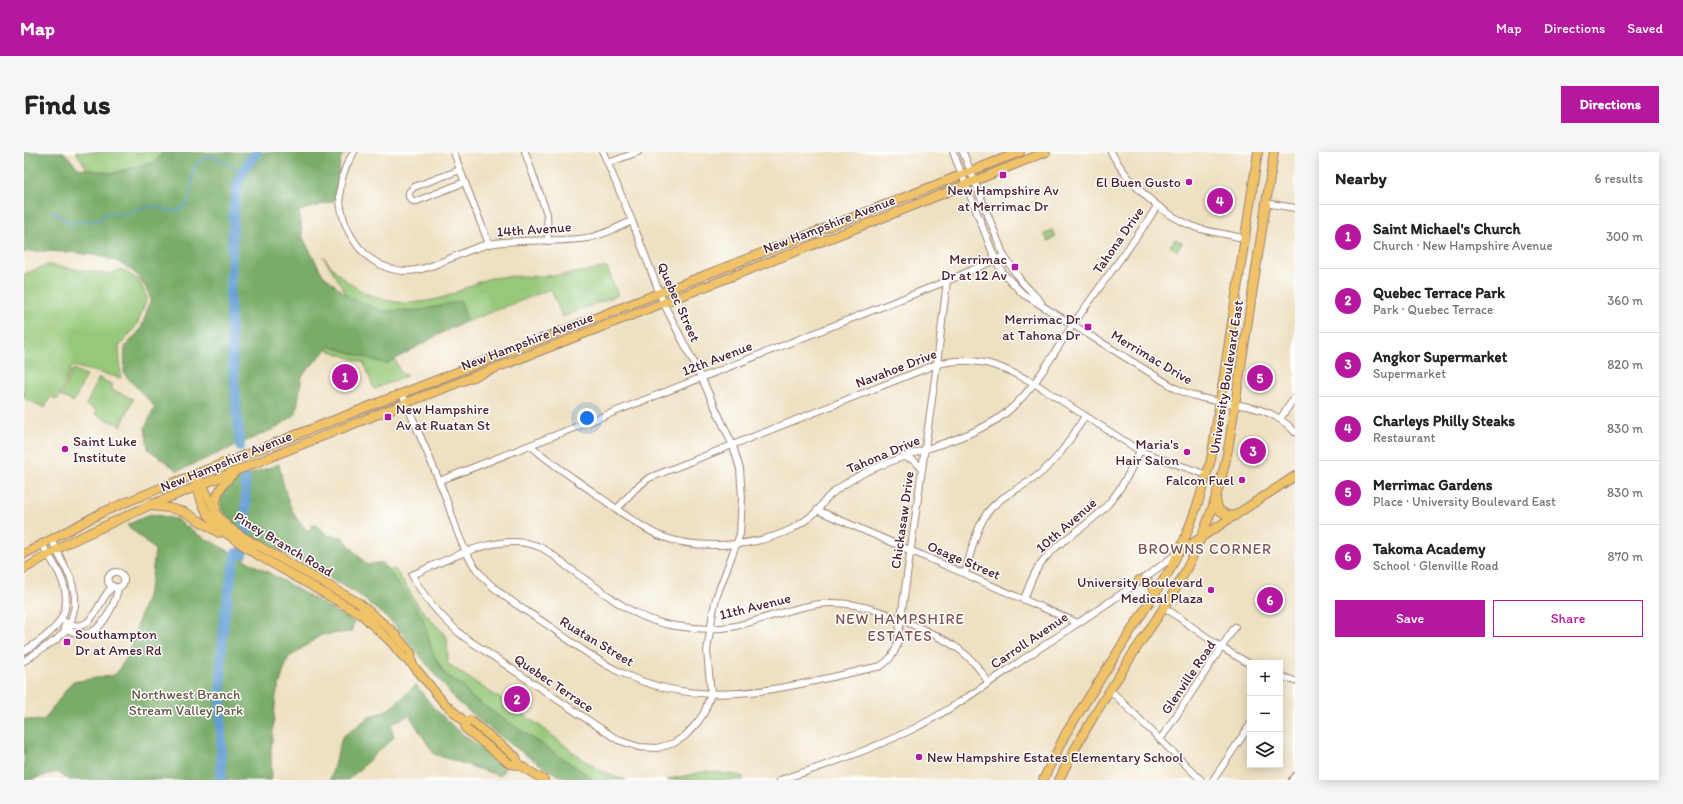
<!DOCTYPE html>
<html lang="en">
<head>
<meta charset="utf-8">
<style>
  :root { --surface:#fff; --page:#f6f6f6; --text:#222; --muted:#767676; --line:#e0e0e0; --accent:#b5179e }
  body { margin:0; font-family:Itim,sans-serif; background:var(--page); color:var(--text) }
  .controls { position:absolute; right:12px; bottom:12px; display:grid; overflow:hidden; border-radius:0px; box-shadow:0 2px 10px #0003 }
  .controls button { width:36px; height:36px; display:grid; place-items:center; padding:0; border:0; border-bottom:1px solid var(--line); background:var(--surface); color:var(--text); font:20px sans-serif }
  .you { position:absolute; left:563px; top:266px; width:14px; height:14px; margin:-10px; border:3px solid #fff; border-radius:50%; background:#1a73e8; box-shadow:0 0 0 6px #1a73e833 }
  .badge { display:grid; place-items:center; width:26px; height:26px; border-radius:50%; background:var(--accent); color:#fff; font-size:13px; font-weight:700 }
  .pin { position:absolute; translate:-50% -50%; border:2px solid #fff; box-shadow:0 1px 4px #0006 }
  .list { margin:0; padding:0; list-style:none }
  h2 { display:flex; justify-content:space-between; align-items:center; height:52px; margin:0; padding:0 16px; font-size:17px }
  h2 small { font-size:13px; font-weight:400; color:var(--muted) }
  .list li { display:grid; grid-template-columns:26px 1fr auto; gap:12px; align-items:center; box-sizing:border-box; height:64px; padding:0 16px; border-top:1px solid var(--line) }
  .list b { display:block; font-size:15px; white-space:nowrap }
  .list p { margin:0; font-size:13px; white-space:nowrap; color:var(--muted) }
  .list em { font-size:13px; font-style:normal; color:var(--muted) }
  .actions { display:flex; gap:8px; padding:12px 16px }
  .actions a { flex:1; padding:9px 0; border:1px solid var(--accent); border-radius:0px; text-align:center; font-size:14px; color:var(--accent) }
  .actions .main { background:var(--accent); color:#fff }
  .icon { flex:none; width:22px; height:22px; fill:none; stroke:currentColor; stroke-width:2; stroke-linecap:round; stroke-linejoin:round }
  .map { position:relative; flex:none; width:1271px; height:628px; overflow:hidden; border-radius:0px }
  header { display:flex; align-items:center; gap:24px; box-sizing:border-box; height:56px; padding:0 20px; background:var(--accent); color:#fff }
  header strong { font-size:19px }
  nav { display:flex; gap:22px; margin-inline-start:auto; font-size:14px }
  .intro { display:flex; align-items:center; justify-content:space-between; box-sizing:border-box; height:96px; padding:0 24px }
  h1 { margin:0; font-size:28px }
  .button { padding:10px 18px; border-radius:0px; background:var(--accent); color:#fff; font-size:14px; font-weight:700 }
  main { display:flex; gap:24px; padding:0 24px }
  aside { flex:1; background:var(--surface); border-radius:0px; box-shadow:0 2px 10px #0003 }
  .map>svg:first-child { display:block }
  .green { fill:#95c878; stroke:#707452 }
  .forest { fill:#78ac68; stroke:#61664a }
  .lines { fill:none; stroke-linecap:round; stroke-linejoin:round }
  .stream { stroke:#639ed3; stroke-width:1.5 }
  .river { stroke:#639ed3; stroke-width:10 }
  .minor-casing { stroke:#9c8076; stroke-width:8 }
  .major-casing { stroke:#9c8076; stroke-width:10 }
  .minor { stroke:#fff; stroke-width:6 }
  .major { stroke:#f0c369; stroke-width:8 }
  .poi-dot { fill:#b5179e; stroke:#fff; stroke-width:1.5 }
  .labels { text-anchor:middle; stroke-width:3; stroke-linejoin:round; paint-order:stroke }
  .poi-label { font-size:14px; fill:#4a1f2b; stroke:#fff; text-anchor:end }
  .street-label { font-size:14px; fill:#4a1f2b; stroke:#fff }
  .park-label { font-size:14px; fill:#645a46; stroke:#fff }
  .neighbourhood-label { font-size:15px; letter-spacing:1px; fill:#7f5550; stroke:#fff }
</style>
</head>
<body>
<header>
<strong>Map</strong>
<nav><a>Map</a><a>Directions</a><a>Saved</a></nav>
</header>
<div class="intro"><h1>Find us</h1><a class="button">Directions</a></div>
<main>
<div class="map">
<svg width="1271" height="628" viewBox="0 0 1271 628">
  <rect width="100%" height="100%" fill="#fff"/>
  <filter id="ink" filterUnits="userSpaceOnUse"><feTurbulence type="fractalNoise" baseFrequency=".025" numOctaves="2"/><feDisplacementMap in="SourceGraphic" scale="8" xChannelSelector="R" yChannelSelector="G"/><feConvolveMatrix kernelMatrix="1 2 1 2 8 2 1 2 1" color-interpolation-filters="sRGB"/></filter>
  <filter id="wash" filterUnits="userSpaceOnUse"><feTurbulence type="fractalNoise" baseFrequency=".012" numOctaves="4" result="noise"/><feDisplacementMap in="SourceGraphic" scale="16" xChannelSelector="R" yChannelSelector="G"/><feGaussianBlur stdDeviation="0.9" result="paint"/><feColorMatrix in="noise" values="0 0 0 0 0 0 0 0 0 0 0 0 0 0 0 0 0 1.4 0 .05"/><feComposite in="paint" operator="in"/></filter>
  <g filter="url(#wash)">
    <rect width="100%" height="100%" fill="#eee1c2"/>
    <g class="green">
      <polygon points="52,0 169,0 88,55"/>
      <polygon points="1028,78 1032,84 1024,89 1020,82"/>
      <polygon points="1151,87 1158,91 1153,99 1146,94"/>
      <path d="M 299,104 C 329,145 371,160 420,145 C 436,140 452,129 468,126 C 487,123 505,125 523,124 C 544,123 563,119 583,115 L 594,143 L 538,165 L 527,137 L 368,199 L 376,220 L 383,224 L 350,237 L 340,211 L 293,194 L 336,164 Z"/>
      <polygon points="24,113 85,122 97,117 115,128 123,146 113,173 95,195 97,226 48,214 34,247 26,245 21,256 0,246 0,122"/>
      <polygon points="49,217 62,223 50,250 37,244"/>
      <polygon points="75,226 89,233 87,237 109,247 97,274 71,262 73,258 62,253"/>
      <path d="M 371,417 L 395,455 L 423,485 L 424,507 L 423,511 C 453,532 485,552 515,573 C 540,592 572,622 602,628 L 562,628 L 448,555 L 389,486 L 322,429 Z"/>
      <polygon points="683,619 718,624 720,628 642,628"/>
    </g>
    <g class="forest">
      <path d="M 0,0 L 40,0 L 54,16 L 89,21 L 129,11 L 140,0 L 321,0 L 317,5 L 310,49 L 275,59 L 279,86 L 299,123 L 324,144 L 357,159 L 397,158 L 437,149 L 443,167 L 362,212 L 305,194 L 278,224 L 272,262 L 252,276 L 154,319 L 124,297 L 121,276 L 131,255 L 100,222 L 101,195 L 117,177 L 127,147 C 124,141 121,133 117,128 C 95,97 37,100 3,99 L 0,102 Z"/>
      <path d="M 255,312 C 260,336 265,363 284,379 L 290,372 L 304,383 L 318,385 L 343,413 L 358,410 L 398,464 L 409,501 L 420,521 L 439,534 L 447,545 L 568,626 L 567,628 L 548,628 L 531,622 L 499,601 L 460,572 L 432,548 L 370,472 L 334,442 L 208,373 L 198,358 L 196,344 L 205,330 Z"/>
      <polygon points="127,362 152,367 173,382 247,422 330,470 327,480 297,483 264,506 252,543 247,599 248,628 45,628 33,620 6,628 0,628 0,567 19,569 48,530 91,523 103,505 127,431 131,398 103,373"/>
      <polygon points="392,533 409,555 431,576 482,615 476,624 410,602 385,563 367,572 370,585 324,628 306,628 318,585 344,566 367,556"/>
    </g>
    <g class="lines">
      <polyline class="stream" points="28,59 47,71 77,68 80,62 99,62 127,54 152,60 164,51 171,12 187,3 219,20"/>
      <g class="river">
        <polyline points="216,294 208,201 206,143 210,55 214,31 222,14 233,0"/>
        <polyline points="197,628 197,511 200,467 211,402 212,401 219,402 223,384 221,380 222,354 221,326"/>
      </g>
    </g>
  </g>
  <g filter="url(#ink)">
    <g class="lines">
      <g class="minor-casing">
        <g id="minor">
          <path d="M 330,0 C 324,9 319,20 317,31 C 310,70 338,117 380,119 C 407,120 439,97 466,92 C 498,86 531,91 563,86 C 578,84 594,75 608,69"/>
          <polyline points="430,0 436,18 465,92"/>
          <polyline points="501,0 523,62 524,89"/>
          <path d="M 579,0 L 608,69 L 639,150 L 677,225 L 709,294 L 716,317 L 718,346 L 716,382 L 692,446 L 689,460 L 683,499 L 687,542 L 680,561 L 673,571 L 661,584 L 650,591 L 633,596 L 615,595 L 594,588 L 440,485 C 419,467 401,448 388,423 C 425,407 478,377 518,396 C 526,400 534,407 541,413 C 555,423 569,433 583,443 C 602,457 627,471 652,474 C 671,477 692,478 712,474 C 743,467 773,453 805,451 C 837,450 868,463 896,476 C 927,490 947,501 964,530"/>
          <path d="M 929,0 L 972,109 L 979,121 L 999,142 L 1151,236 C 1157,239 1164,242 1171,244 C 1208,256 1241,248 1271,280"/>
          <polyline points="939,0 980,104 997,129 1017,150"/>
          <path d="M 1087,0 C 1105,33 1138,63 1173,76 C 1189,81 1206,82 1221,87"/>
          <polyline points="584,11 614,0"/>
          <polyline points="436,18 390,35 385,40 385,45 389,49 393,49 441,30"/>
          <polyline points="1241,51 1271,56"/>
          <path d="M 378,241 C 392,275 407,308 420,341 C 429,365 436,394 451,415 C 469,441 502,458 528,476 C 550,492 573,509 598,521 C 684,562 769,533 857,514 C 865,508 869,504 873,494 L 913,212 L 923,129"/>
          <polyline points="1256,267 1271,245"/>
          <path d="M 507,294 C 526,311 548,325 569,340 C 590,355 611,372 634,383 C 672,399 731,395 768,377 C 776,372 786,366 793,359 C 797,355 799,350 803,346 C 813,336 825,329 838,322 C 880,300 931,293 972,268 C 1007,246 1027,204 1050,171 C 1074,137 1099,104 1123,70 L 1133,54"/>
          <polyline points="879,305 889,308 897,315"/>
          <polyline points="415,329 923,129 980,104"/>
          <path d="M 593,357 L 611,337 L 625,326 L 913,212 C 952,203 975,213 1010,231 L 1116,299 L 1183,323"/>
          <polyline points="793,358 1054,471"/>
          <circle cx="92" cy="428" r="8"/>
          <path d="M 941,421 C 947,401 951,379 963,361 C 975,345 993,338 1009,327 C 1032,311 1047,287 1061,264"/>
          <path d="M 1000,447 C 1005,435 1009,421 1017,411 C 1035,387 1065,375 1084,352 C 1098,337 1107,317 1116,299"/>
          <polyline points="1140,455 1198,496 1226,512"/>
          <path d="M 38,468 C 70,488 71,450 89,434"/>
          <path d="M 40,475 C 48,480 57,485 67,480 C 80,475 93,448 94,435"/>
          <path d="M 0,499 C 32,480 54,460 35,421 C 30,411 23,402 18,391"/>
          <polyline points="0,509 32,488 43,477 46,473 51,454 51,444 47,427 27,387"/>
          <polyline points="1256,524 1271,529"/>
          <polyline points="1086,538 1177,628"/>
          <polyline points="1136,588 1211,475"/>
          <path d="M 756,628 C 801,614 846,598 889,577 C 929,557 967,529 1004,504 C 1054,471 1106,438 1154,401"/>
          <polyline points="1189,628 1226,573"/>
          <polyline points="1268,628 1271,624"/>
        </g>
      </g>
      <g class="major-casing">
        <g id="major">
          <polyline points="171,322 173,335 178,351 183,361 196,377 230,401 338,463 367,490 380,506 388,512 420,551 440,569 442,577 486,612 495,613 520,628"/>
          <polyline points="177,329 193,363 203,374 226,389 335,451 367,478 387,501 388,512"/>
          <polyline points="1192,348 1195,358 1203,363 1211,364"/>
          <polyline points="127,354 145,356 161,360 195,381"/>
          <path d="M 192,359 C 190,342 198,333 209,322"/>
          <polyline points="1155,400 1271,324"/>
          <polyline points="0,402 79,360 141,334 996,0"/>
          <polyline points="0,417 46,390 124,354 382,251 871,61 1022,0"/>
          <polyline points="1115,428 1125,430 1132,440"/>
          <polyline points="440,569 447,569 492,605 495,613"/>
          <polyline points="1019,628 1042,581 1147,416 1161,386 1174,351 1187,308 1234,0"/>
          <path d="M 1035,628 C 1057,582 1085,540 1112,497 C 1129,472 1147,447 1161,420 C 1182,379 1197,337 1205,292 L 1250,0"/>
        </g>
      </g>
      <use href="#minor" class="minor"/>
      <use href="#major" class="major"/>
    </g>
  </g>
  <g class="poi-dot">
    <rect x="975" y="19" width="8" height="8" rx="2"/>
    <circle cx="1165" cy="30" r="4"/>
    <rect x="987" y="111" width="8" height="8" rx="2"/>
    <rect x="1060" y="171" width="8" height="8" rx="2"/>
    <rect x="360" y="261" width="8" height="8" rx="2"/>
    <circle cx="41" cy="297" r="4"/>
    <circle cx="1163" cy="300" r="4"/>
    <circle cx="1218" cy="328" r="4"/>
    <circle cx="1187" cy="438" r="4"/>
    <rect x="39" y="486" width="8" height="8" rx="2"/>
    <circle cx="895" cy="605" r="4"/>
  </g>
  <g class="labels">
    <g class="poi-label">
      <text x="1157" y="35">El Buen Gusto</text>
      <text x="979" y="43" text-anchor="middle">New Hampshire Av<tspan x="979" dy="16">at Merrimac Dr</tspan></text>
      <text x="983" y="112">Merrimac<tspan x="983" dy="16">Dr at 12 Av</tspan></text>
      <text x="1056" y="172">Merrimac Dr<tspan x="1056" dy="16">at Tahona Dr</tspan></text>
      <text x="372" y="262" text-anchor="start">New Hampshire<tspan x="372" dy="16">Av at Ruatan St</tspan></text>
      <text x="49" y="294" text-anchor="start">Saint Luke<tspan x="49" dy="16">Institute</tspan></text>
      <text x="1155" y="297">Maria's<tspan x="1155" dy="16">Hair Salon</tspan></text>
      <text x="1210" y="333">Falcon Fuel</text>
      <text x="1179" y="435">University Boulevard<tspan x="1179" dy="16">Medical Plaza</tspan></text>
      <text x="51" y="487" text-anchor="start">Southampton<tspan x="51" dy="16">Dr at Ames Rd</tspan></text>
      <text x="903" y="610" text-anchor="start">New Hampshire Estates Elementary School</text>
    </g>
    <g class="street-label">
      <text transform="translate(805 72) rotate(-21)" y="5">New Hampshire Avenue</text>
      <text transform="translate(510 77) rotate(-4)" y="5">14th Avenue</text>
      <text transform="translate(1094 88) rotate(-55)" y="5">Tahona Drive</text>
      <text transform="translate(655 150) rotate(66)" y="5">Quebec Street</text>
      <text transform="translate(503 189) rotate(-21)" y="5">New Hampshire Avenue</text>
      <text transform="translate(1128 205) rotate(31)" y="5">Merrimac Drive</text>
      <text transform="translate(693 206) rotate(-21)" y="5">12th Avenue</text>
      <text transform="translate(872 216) rotate(-21)" y="5">Navahoe Drive</text>
      <text transform="translate(1202 225) rotate(-81)" y="5">University Boulevard East</text>
      <text transform="translate(859 302) rotate(-23)" y="5">Tahona Drive</text>
      <text transform="translate(202 309) rotate(-22)" y="5">New Hampshire Avenue</text>
      <text transform="translate(878 368) rotate(-82)" y="5">Chickasaw Drive</text>
      <text transform="translate(1042 373) rotate(-41)" y="5">10th Avenue</text>
      <text transform="translate(260 392) rotate(31)" y="5">Piney Branch Road</text>
      <text transform="translate(940 408) rotate(23)" y="5">Osage Street</text>
      <text transform="translate(731 454) rotate(-14)" y="5">11th Avenue</text>
      <text transform="translate(1005 488) rotate(-34)" y="5">Carroll Avenue</text>
      <text transform="translate(573 489) rotate(31)" y="5">Ruatan Street</text>
      <text transform="translate(1164 525) rotate(-56)" y="5">Glenville Road</text>
      <text transform="translate(530 531) rotate(34)" y="5">Quebec Terrace</text>
    </g>
    <g class="park-label">
      <text x="162" y="547">Northwest Branch<tspan x="162" dy="16">Stream Valley Park</tspan></text>
    </g>
    <g class="neighbourhood-label">
      <text x="1181" y="402">BROWNS CORNER</text>
      <text x="876" y="472">NEW HAMPSHIRE<tspan x="876" dy="17">ESTATES</tspan></text>
    </g>
  </g>
</svg>
<div class="controls">
<button>+</button>
<button>−</button>
<button><svg class="icon" aria-label="layers" viewBox="0 0 24 24"><path d="M12 4l9 5-9 5-9-5zM3 14l9 5 9-5"/></svg></button>
</div>
<div class="you"></div>
<div class="pin badge" style="left:321px;top:225px">1</div>
<div class="pin badge" style="left:493px;top:547px">2</div>
<div class="pin badge" style="left:1229px;top:299px">3</div>
<div class="pin badge" style="left:1196px;top:49px">4</div>
<div class="pin badge" style="left:1236px;top:226px">5</div>
<div class="pin badge" style="left:1246px;top:448px">6</div>
</div>
<aside>
<h2>Nearby<small>6 results</small></h2>
<ul class="list">
<li><span class="badge">1</span><div><b>Saint Michael's Church</b><p>Church · New Hampshire Avenue</p></div><em>300 m</em></li>
<li><span class="badge">2</span><div><b>Quebec Terrace Park</b><p>Park · Quebec Terrace</p></div><em>360 m</em></li>
<li><span class="badge">3</span><div><b>Angkor Supermarket</b><p>Supermarket</p></div><em>820 m</em></li>
<li><span class="badge">4</span><div><b>Charleys Philly Steaks</b><p>Restaurant</p></div><em>830 m</em></li>
<li><span class="badge">5</span><div><b>Merrimac Gardens</b><p>Place · University Boulevard East</p></div><em>830 m</em></li>
<li><span class="badge">6</span><div><b>Takoma Academy</b><p>School · Glenville Road</p></div><em>870 m</em></li>
</ul>
<div class="actions"><a class="main">Save</a><a>Share</a></div>
</aside>
</main>
</body>
</html>
